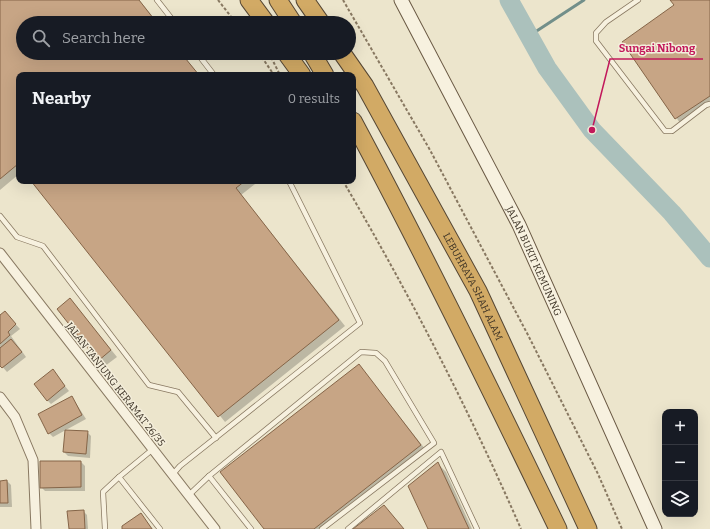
<!DOCTYPE html>
<html lang="en">
<head>
<meta charset="utf-8">
<style>
  :root { --surface:#171b24; --page:#20242c; --text:#f1f3f6; --muted:#9ea1a6; --line:#363941 }
  body { margin:0; font-family:Bitter,serif; background:var(--page); color:var(--text) }
  .controls { position:absolute; right:12px; bottom:12px; display:grid; overflow:hidden; border-radius:8px; box-shadow:0 4px 16px #0002 }
  .controls button { width:36px; height:36px; display:grid; place-items:center; padding:0; border:0; border-bottom:1px solid var(--line); background:var(--surface); color:var(--text); font:20px sans-serif }
  .list { margin:0; padding:0; list-style:none }
  h2 { display:flex; justify-content:space-between; align-items:center; height:52px; margin:0; padding:0 16px; font-size:17px }
  h2 small { font-size:13px; font-weight:400; color:var(--muted) }
  .icon { flex:none; width:22px; height:22px; fill:none; stroke:currentColor; stroke-width:2; stroke-linecap:round; stroke-linejoin:round }
  .map { position:relative; flex:none; width:710px; height:529px; overflow:hidden }
  .search { position:absolute; background:var(--surface); box-shadow:0 4px 16px #0002; left:16px; top:16px; width:340px; height:44px; display:flex; align-items:center; gap:10px; box-sizing:border-box; padding:0 14px; border-radius:22px; color:var(--muted); font-size:15px }
  .panel { position:absolute; background:var(--surface); box-shadow:0 4px 16px #0002; left:16px; top:72px; width:340px; height:112px; border-radius:8px }
  .map>svg:first-child { display:block }
  .shadow { fill:#0003 }
  .lines { fill:none; stroke-linecap:round; stroke-linejoin:round }
  .stream { stroke:#728f8a; stroke-width:3 }
  .river { stroke:#abc1bc; stroke-width:19 }
  .building { fill:#c7a585; stroke:#856548 }
  .lane-casing { stroke:#887861; stroke-width:6 }
  .street-casing { stroke:#887861; stroke-width:11 }
  .secondary-casing { stroke:#6a5944; stroke-width:15 }
  .highway-casing { stroke:#564734; stroke-width:19 }
  .path { stroke:#887861; stroke-width:2; stroke-dasharray:3 2; stroke-linecap:butt }
  .lane { stroke:#f7f1df; stroke-width:4.5 }
  .street { stroke:#f7f1df; stroke-width:9 }
  .secondary { stroke:#f7f1df; stroke-width:13 }
  .highway { stroke:#d2aa65; stroke-width:17 }
  .labels { text-anchor:middle; stroke-width:3; stroke-linejoin:round; paint-order:stroke }
  .street-label { font-size:10px; fill:#3a3023; stroke:#f4eedb }
  .leader { fill:none; stroke:#c2185b; stroke-width:1.5 }
  .callout-dot { fill:#c2185b; stroke:#f4eedb; stroke-width:1.5 }
  .callout-label { font-size:11px; text-anchor:middle; font-weight:bold; fill:#c2185b; stroke:#f4eedb; stroke-width:3; stroke-linejoin:round; paint-order:stroke }
</style>
</head>
<body>
<div class="map">
<svg width="710" height="529" viewBox="0 0 710 529">
  <rect width="100%" height="100%" fill="#ece5cc"/>
  <g class="shadow">
    <polygon points="0,0 139,0 158,23 23,23 23,53 181,53 199,75 19,75 19,174 0,190"/>
    <polygon points="671,0 710,0 710,102 680,123 624,42 675,5"/>
    <polygon points="33,181 259,181 241,195 345,326 225,422"/>
    <polygon points="70,299 117,357 105,366 99,360"/>
    <polygon points="0,316 8,316 20,329 11,336 26,357 7,372 0,364"/>
    <polygon points="362,369 425,449 322,529 265,529"/>
    <polygon points="56,375 69,391 51,404 47,400"/>
    <polygon points="72,397 86,419 53,437 49,433"/>
    <polygon points="87,432 91,436 90,458 68,456 64,452"/>
    <polygon points="81,462 85,466 85,491 45,491 41,487"/>
    <polygon points="438,464 446,472 472,529 429,529"/>
    <polygon points="7,481 11,485 12,507 0,507 0,482"/>
    <polygon points="83,511 87,515 88,529 70,529"/>
    <polygon points="140,514 153,529 123,529"/>
  </g>
  <g class="lines">
    <polyline class="stream" points="529,36 584,0"/>
    <polyline class="river" points="509,0 547,68 592,130 672,213 710,258"/>
  </g>
  <g class="building">
    <polygon points="0,0 139,0 157,23 23,23 23,53 181,53 199,75 19,75 19,166 18,164 0,179"/>
    <polygon points="670,0 710,0 710,96 675,119 622,42 674,5"/>
    <polygon points="31,181 245,181 236,188 339,320 218,417"/>
    <polygon points="70,298 111,350 98,361 57,309"/>
    <polygon points="5,311 16,324 8,332 10,335 0,344 0,315"/>
    <polygon points="11,339 22,352 2,368 0,366 0,348"/>
    <polygon points="359,364 421,445 314,529 264,529 220,472"/>
    <polygon points="53,369 65,386 47,401 34,384"/>
    <polygon points="72,396 82,415 48,434 38,414"/>
    <polygon points="65,430 88,431 86,454 63,452"/>
    <polygon points="40,461 81,461 81,487 40,488"/>
    <polygon points="438,462 469,529 428,529 408,486"/>
    <polygon points="7,480 8,503 0,503 0,481"/>
    <polygon points="384,505 404,529 353,529"/>
    <polygon points="84,510 85,529 69,529 67,511"/>
    <polygon points="141,513 152,529 122,529 122,526"/>
  </g>
  <g class="lines">
    <g class="lane-casing">
      <g id="lane">
        <polyline points="157,0 175,23"/>
        <polyline points="638,0 606,22 596,33 596,41 665,131 672,131 706,105 710,104"/>
        <polyline points="197,53 214,75"/>
        <polyline points="0,216 17,237 43,246 149,385 178,392 216,438"/>
        <polyline points="173,474 180,466 360,323 289,181"/>
        <polyline points="119,477 153,449"/>
        <polyline points="189,495 209,476"/>
        <polyline points="105,529 103,492 119,477 160,529"/>
        <polyline points="251,529 209,476 361,352 376,353 385,361 434,443 322,529"/>
        <polyline points="348,529 441,452 477,529"/>
      </g>
    </g>
    <g class="street-casing">
      <g id="street">
        <polyline points="0,253 215,529"/>
        <polyline points="0,397 15,417 33,460 36,529"/>
      </g>
    </g>
    <g class="secondary-casing">
      <g id="secondary">
        <path id="s1" d="M 401,0 L 519,225 L 655,529"/>
      </g>
    </g>
    <g class="highway-casing">
      <g id="highway">
        <polyline points="249,0 266,23"/>
        <polyline points="278,0 293,23"/>
        <polyline points="305,0 321,23"/>
        <polyline points="286,53 302,75"/>
        <polyline points="312,53 325,75"/>
        <path id="s2" d="M 342,53 L 365,86 L 478,291 L 588,529"/>
        <path d="M 353,121 C 425,255 492,392 558,529"/>
      </g>
    </g>
    <g class="path">
      <polyline points="218,0 236,23"/>
      <polyline points="343,0 430,150 528,335 598,474 622,529"/>
      <polyline points="259,53 274,75"/>
      <polyline points="269,53 280,75"/>
      <path d="M 343,181 C 409,293 469,410 521,529"/>
    </g>
    <use href="#lane" class="lane"/>
    <use href="#street" class="street"/>
    <use href="#secondary" class="secondary"/>
    <use href="#highway" class="highway"/>
  </g>
  <g class="labels">
    <g class="street-label">
      <text dy="4" stroke="none"><textPath href="#s1" startOffset="293">JALAN BUKIT KEMUNING</textPath></text>
      <text dy="4" stroke="none"><textPath href="#s2" startOffset="268">LEBUHRAYA SHAH ALAM</textPath></text>
      <text transform="translate(116 384) rotate(52)" y="4">JALAN TANJUNG KERAMAT 26/35</text>
    </g>
  </g>
  <path class="leader" d="M592 130L610 59H703"/>
  <circle class="callout-dot" cx="592" cy="130" r="4"/>
  <g class="callout-label">
    <text x="657" y="52">Sungai Nibong</text>
  </g>
</svg>
<div class="controls">
<button>+</button>
<button>−</button>
<button><svg class="icon" aria-label="layers" viewBox="0 0 24 24"><path d="M12 4l9 5-9 5-9-5zM3 14l9 5 9-5"/></svg></button>
</div>
<div class="search"><svg class="icon" aria-label="search" viewBox="0 0 24 24"><circle cx="10" cy="10" r="6"/><path d="M15 15l6 6"/></svg>Search here</div>
<section class="panel">
<h2>Nearby<small>0 results</small></h2>
<ul class="list">
</ul>
</section>
</div>
</body>
</html>
